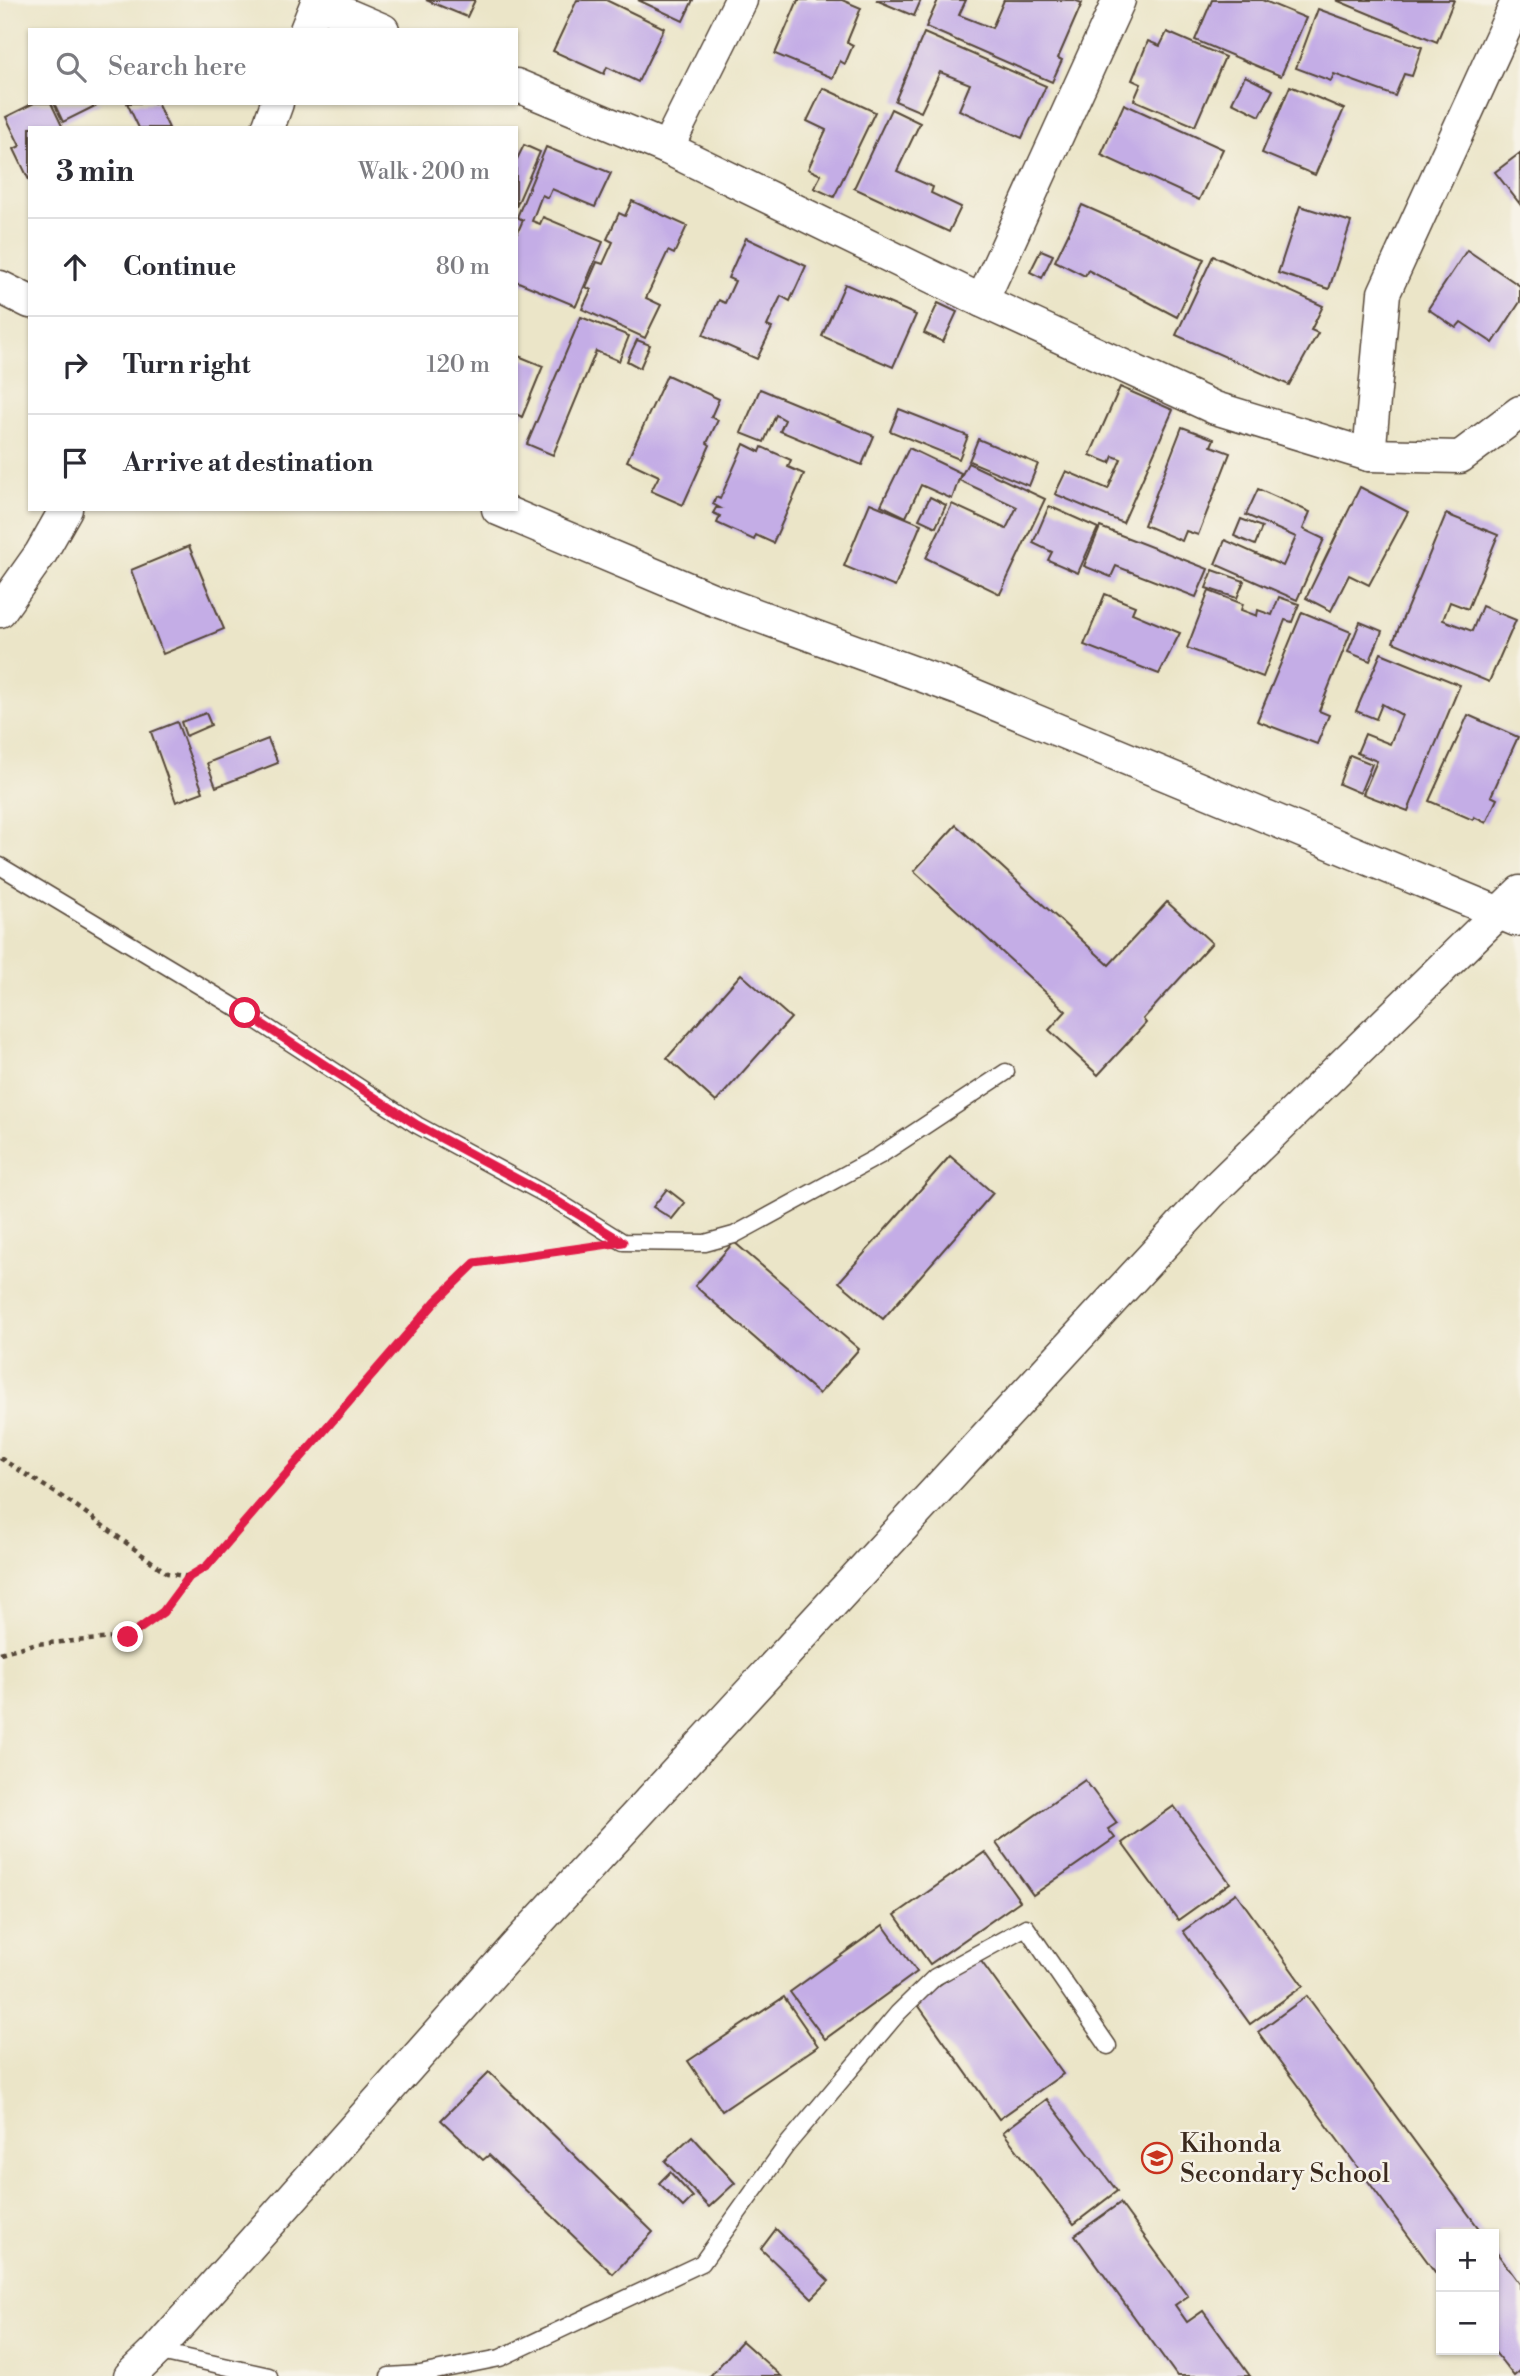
<!DOCTYPE html>
<html lang="en">
<head>
<meta charset="utf-8">
<style>
  :root { --surface:#fff; --page:#f7f7f7; --text:#2b2b33; --muted:#7c7c81; --line:#e1e1e2 }
  body { margin:0; font-family:"Libre Bodoni",serif; background:var(--page); color:var(--text) }
  .controls { position:absolute; right:21px; bottom:21px; display:grid; overflow:hidden; border-radius:0px; box-shadow:0 2px 5px #0004 }
  .controls button { width:63px; height:63px; display:grid; place-items:center; padding:0; border:0; border-bottom:2px solid var(--line); background:var(--surface); color:var(--text); font:35px sans-serif }
  .stop { position:absolute; width:21px; height:21px; margin:-16px; border:5px solid #e11d48; border-radius:50%; background:#fff }
  .stop.end { background:#e11d48; border-color:#fff; box-shadow:0 2px 7px #0008 }
  .list { margin:0; padding:0; list-style:none }
  h2 { display:flex; justify-content:space-between; align-items:center; height:91px; margin:0; padding:0 28px; font-size:30px }
  h2 small { font-size:23px; font-weight:400; color:var(--muted) }
  .list li { display:grid; grid-template-columns:46px 1fr auto; gap:21px; align-items:center; box-sizing:border-box; height:98px; padding:0 28px; border-top:2px solid var(--line) }
  .list b { display:block; font-size:26px; white-space:nowrap }
  .list em { font-size:23px; font-style:normal; color:var(--muted) }
  .icon { flex:none; width:38px; height:38px; fill:none; stroke:currentColor; stroke-width:2; stroke-linecap:round; stroke-linejoin:round }
  .map { position:relative; flex:none; width:1520px; height:2376px; overflow:hidden }
  .search { position:absolute; background:var(--surface); box-shadow:0 2px 5px #0004; left:28px; top:28px; width:490px; height:77px; display:flex; align-items:center; gap:18px; box-sizing:border-box; padding:0 24px; border-radius:0px; color:var(--muted); font-size:26px }
  .panel { position:absolute; background:var(--surface); box-shadow:0 2px 5px #0004; left:28px; top:126px; width:490px; height:385px; border-radius:0px }
  .map>svg:first-child { display:block }
  .building { fill:#c4ade6 }
  .lines { fill:none; stroke-linecap:round; stroke-linejoin:round }
  .lane-casing { stroke:#554638; stroke-width:19 }
  .street-casing { stroke:#554638; stroke-width:35 }
  .path { stroke:#554638; stroke-width:4.5; stroke-dasharray:5 5; stroke-linecap:butt }
  .lane { stroke:#fff; stroke-width:16 }
  .street { stroke:#fff; stroke-width:32 }
  .route { stroke:#e11d48; stroke-width:9 }
  .labels { text-anchor:middle; stroke-width:5; stroke-linejoin:round; paint-order:stroke }
  .poi-label { font-size:26px; fill:#3b2a1e; stroke:#f7f3e8; text-anchor:start }
</style>
</head>
<body>
<div class="map">
<svg width="1520" height="2376" viewBox="0 0 1520 2376">
  <rect width="100%" height="100%" fill="#f7f3e8"/>
  <filter id="ink" filterUnits="userSpaceOnUse"><feTurbulence type="fractalNoise" baseFrequency=".0143" numOctaves="2"/><feDisplacementMap in="SourceGraphic" scale="14" xChannelSelector="R" yChannelSelector="G"/><feConvolveMatrix kernelMatrix="1 2 1 2 8 2 1 2 1" color-interpolation-filters="sRGB"/></filter>
  <filter id="wash" filterUnits="userSpaceOnUse"><feTurbulence type="fractalNoise" baseFrequency=".00686" numOctaves="4" result="noise"/><feDisplacementMap in="SourceGraphic" scale="28" xChannelSelector="R" yChannelSelector="G"/><feGaussianBlur stdDeviation="1.57" result="paint"/><feColorMatrix in="noise" values="0 0 0 0 0 0 0 0 0 0 0 0 0 0 0 0 0 1.4 0 .05"/><feComposite in="paint" operator="in"/></filter>
  <g filter="url(#wash)">
    <rect width="100%" height="100%" fill="#ebe5c8"/>
    <g id="blocks">
      <g class="building">
        <polygon points="426,0 475,0 467,17"/>
        <polygon points="577,0 606,0 664,28 638,82 607,67 604,74 553,51"/>
        <polygon points="638,0 693,0 683,21"/>
        <polygon points="798,0 842,0 861,8 847,42 853,45 845,64 840,61 833,78 775,54"/>
        <polygon points="876,0 921,0 914,16"/>
        <polygon points="938,0 966,0 959,15 992,28 1004,0 1074,0 1082,3 1058,58 1062,60 1052,82 926,27"/>
        <polygon points="1212,0 1262,0 1306,18 1281,76 1195,40"/>
        <polygon points="1336,0 1454,0 1437,42"/>
        <polygon points="1318,9 1422,47 1412,76 1404,74 1395,96 1334,74 1331,81 1296,68"/>
        <polygon points="1167,32 1225,57 1195,126 1134,100 1141,84 1132,80 1148,41 1160,46"/>
        <polygon points="924,33 1046,86 1022,138 959,110 970,84 940,72 921,112 895,101"/>
        <polygon points="1245,76 1273,90 1260,116 1232,102"/>
        <polygon points="1290,86 1344,109 1315,175 1262,153"/>
        <polygon points="823,88 875,112 834,197 814,188 821,175 808,169 826,130 807,121"/>
        <polygon points="34,103 51,103 63,128 30,128 30,182 14,149 20,146 6,117"/>
        <polygon points="54,103 101,103 63,122"/>
        <polygon points="127,103 157,103 169,128 139,128"/>
        <polygon points="1124,104 1223,149 1199,200 1101,155"/>
        <polygon points="891,109 920,123 897,171 933,187 931,193 961,207 949,232 854,188"/>
        <polygon points="524,145 540,152 516,207 516,161"/>
        <polygon points="546,147 611,173 595,207 552,189 548,198 542,195 532,221 540,224 543,217 603,242 576,306 516,281 516,236 523,220 517,217"/>
        <polygon points="1520,153 1520,204 1495,172"/>
        <polygon points="632,201 687,226 674,254 668,251 646,298 661,305 645,338 582,309 591,290 586,287 597,262 603,264 613,242 607,239 619,213 625,216"/>
        <polygon points="1082,205 1204,259 1177,317 1088,270 1085,276 1055,261"/>
        <polygon points="1300,206 1351,222 1329,289 1278,273"/>
        <polygon points="746,238 806,266 790,301 781,296 767,326 772,328 757,359 703,335 719,300 725,303 735,281 728,278"/>
        <polygon points="1041,250 1053,255 1042,278 1030,272"/>
        <polygon points="1467,250 1520,286 1520,302 1493,343 1461,322 1456,328 1428,309"/>
        <polygon points="1213,256 1323,306 1311,330 1318,333 1289,385 1176,335"/>
        <polygon points="845,284 916,315 893,367 822,336"/>
        <polygon points="938,303 957,312 943,342 924,333"/>
        <polygon points="581,317 629,336 619,361 596,351 553,455 527,444"/>
        <polygon points="637,340 650,345 640,368 627,361"/>
        <polygon points="516,355 543,366 522,417 516,414"/>
        <polygon points="667,375 719,399 711,417 718,420 707,443 710,445 683,505 651,491 659,476 627,461"/>
        <polygon points="1120,387 1173,410 1123,523 1055,494 1066,471 1108,489 1121,459 1113,456 1110,463 1090,455"/>
        <polygon points="760,389 874,436 862,465 780,431 785,420 776,415 764,442 741,433"/>
        <polygon points="899,409 968,436 959,459 890,431"/>
        <polygon points="1182,427 1214,439 1211,446 1230,453 1198,535 1186,531 1182,541 1144,525"/>
        <polygon points="978,439 1038,464 1029,486 969,461"/>
        <polygon points="744,444 760,452 762,447 791,460 788,467 804,474 773,543 756,535 754,540 717,523 720,516 713,513 716,508 720,508 713,504 716,497 720,499"/>
        <polygon points="909,448 961,473 952,499 921,485 906,517 881,505"/>
        <polygon points="968,463 1045,499 1000,594 926,558 952,504 1006,529 1017,507 959,480"/>
        <polygon points="1360,487 1408,512 1369,585 1349,575 1331,611 1306,598"/>
        <polygon points="1258,489 1310,512 1303,529 1324,539 1297,600 1215,564 1225,540 1283,566 1296,537 1246,515"/>
        <polygon points="930,497 946,505 936,527 919,519"/>
        <polygon points="870,503 921,524 895,587 844,566"/>
        <polygon points="1049,506 1098,528 1078,573 1048,560 1052,552 1033,543"/>
        <polygon points="1446,514 1498,535 1468,609 1450,602 1443,620 1472,631 1482,606 1516,620 1489,682 1393,642"/>
        <polygon points="1241,519 1262,527 1255,545 1234,536"/>
        <polygon points="1100,527 1208,569 1196,597 1116,566 1111,577 1084,566"/>
        <polygon points="189,546 224,629 163,654 131,570"/>
        <polygon points="1213,570 1244,581 1237,598 1206,588"/>
        <polygon points="1209,591 1243,604 1241,610 1257,616 1258,610 1272,615 1279,597 1299,604 1292,622 1285,620 1263,677 1187,648"/>
        <polygon points="1105,594 1135,606 1132,613 1180,633 1159,674 1084,645"/>
        <polygon points="1302,612 1351,632 1319,711 1329,715 1317,744 1257,721"/>
        <polygon points="1360,622 1382,631 1370,661 1348,652"/>
        <polygon points="1381,653 1460,685 1408,811 1363,794 1377,761 1357,753 1365,734 1390,744 1402,715 1382,704 1376,719 1356,711"/>
        <polygon points="206,713 211,725 186,736 181,722"/>
        <polygon points="1468,715 1518,737 1491,796 1497,799 1486,823 1474,817 1473,820 1429,801"/>
        <polygon points="177,722 203,792 176,802 151,732"/>
        <polygon points="268,739 278,763 216,787 207,763"/>
        <polygon points="1350,755 1372,764 1360,793 1339,784"/>
        <polygon points="956,825 1109,965 1167,902 1212,943 1143,1019 1146,1023 1098,1075 1049,1030 1066,1011 914,871"/>
        <polygon points="741,974 791,1018 716,1102 667,1058"/>
        <polygon points="950,1156 993,1193 883,1319 839,1282"/>
        <polygon points="667,1189 685,1203 672,1219 653,1207"/>
        <polygon points="734,1242 859,1349 819,1394 695,1286"/>
        <polygon points="1085,1780 1117,1823 1108,1829 1115,1838 1033,1895 996,1843"/>
        <polygon points="1174,1806 1230,1883 1178,1920 1122,1843"/>
        <polygon points="985,1852 1020,1901 930,1964 895,1915"/>
        <polygon points="1236,1893 1303,1986 1250,2024 1183,1931"/>
        <polygon points="883,1925 917,1972 825,2039 790,1992"/>
        <polygon points="978,1957 1063,2074 999,2119 916,2002"/>
        <polygon points="1307,1996 1483,2234 1441,2234 1441,2280 1258,2032"/>
        <polygon points="784,1997 818,2046 722,2111 688,2061"/>
        <polygon points="489,2072 653,2232 613,2274 489,2155 483,2160 441,2120"/>
        <polygon points="1047,2099 1117,2191 1074,2224 1003,2132"/>
        <polygon points="692,2136 735,2183 709,2207 665,2161"/>
        <polygon points="670,2172 693,2197 683,2207 659,2183"/>
        <polygon points="1120,2203 1188,2296 1175,2305 1187,2322 1203,2311 1250,2376 1177,2376 1075,2235"/>
        <polygon points="776,2229 829,2281 812,2298 761,2249"/>
        <polygon points="1494,2249 1520,2284 1520,2371 1514,2376 1494,2351"/>
        <polygon points="742,2341 781,2376 710,2376"/>
      </g>
    </g>
  </g>
  <g filter="url(#ink)">
    <use href="#blocks" fill-opacity="0" stroke="#554638" stroke-width="2"/>
    <g class="lines">
      <g class="lane-casing">
        <g id="lane">
          <polyline points="0,866 245,1013 417,1125 552,1198 623,1242 705,1243 734,1235 879,1156 1006,1072"/>
          <polyline points="156,2351 269,2376"/>
          <polyline points="389,2376 420,2374 500,2358 702,2263 786,2146 898,2013 935,1977 1026,1927 1108,2046"/>
        </g>
      </g>
      <g class="street-casing">
        <g id="street">
          <polyline points="317,2 383,30"/>
          <polyline points="306,30 318,0"/>
          <polyline points="516,85 667,148 982,301 1215,408 1369,455 1460,457 1520,412"/>
          <polyline points="268,128 277,103"/>
          <polyline points="667,148 741,0"/>
          <polyline points="0,287 30,302"/>
          <polyline points="982,301 1119,0"/>
          <polyline points="1369,455 1384,293 1518,0"/>
          <polyline points="498,509 712,599 959,689 1516,920"/>
          <polyline points="0,611 41,553 66,509"/>
          <polyline points="130,2376 156,2351 524,1937 1211,1193 1520,892"/>
        </g>
      </g>
      <g class="path">
        <polyline points="0,1458 75,1505 167,1573 189,1577 207,1566 436,1302 475,1263 577,1248"/>
        <polyline points="0,1653 34,1644 128,1637 163,1612 189,1577"/>
      </g>
      <use href="#lane" class="lane"/>
      <use href="#street" class="street"/>
    </g>
  </g>
  <g class="lines" filter="url(#ink)">
    <polyline class="route" points="128,1637 163,1612 189,1577 207,1566 436,1301 475,1263 623,1242 552,1198 417,1125 245,1013"/>
  </g>
  <defs>
    <g id="school-ring" transform="scale(1.575)"><circle r="9.5" fill="#f7f3e8" stroke="#c8321e" stroke-width="1.5"/><path d="M0-5L7-2L0 1L-7-2ZM-4 1L0 2.5L4 1V4Q0 6-4 4Z" fill="#c8321e"/></g>
  </defs>
  <g fill-rule="evenodd">
    <use href="#school-ring" x="1157" y="2158"/>
  </g>
  <g class="labels">
    <g class="poi-label">
      <text x="1180" y="2152">Kihonda<tspan x="1180" dy="30">Secondary School</tspan></text>
    </g>
  </g>
</svg>
<div class="controls">
<button>+</button>
<button>−</button>
</div>
<div class="stop" style="left:245px;top:1013px"></div>
<div class="stop end" style="left:128px;top:1637px"></div>
<div class="search"><svg class="icon" aria-label="search" viewBox="0 0 24 24"><circle cx="10" cy="10" r="6"/><path d="M15 15l6 6"/></svg>Search here</div>
<section class="panel">
<h2>3 min<small>Walk · 200 m</small></h2>
<ul class="list">
<li><svg class="icon" aria-label="ahead" viewBox="0 0 24 24"><path d="M12 20V5M6 11l6-6 6 6"/></svg><div><b>Continue</b></div><em>80 m</em></li>
<li><svg class="icon" aria-label="right" viewBox="0 0 24 24"><path d="M7 20v-9h11M14 6l5 5-5 5"/></svg><div><b>Turn right</b></div><em>120 m</em></li>
<li><svg class="icon" aria-label="arrive" viewBox="0 0 24 24"><path d="M6 21V4h12l-3 4 3 4H6"/></svg><div><b>Arrive at destination</b></div></li>
</ul>
</section>
</div>
</body>
</html>
